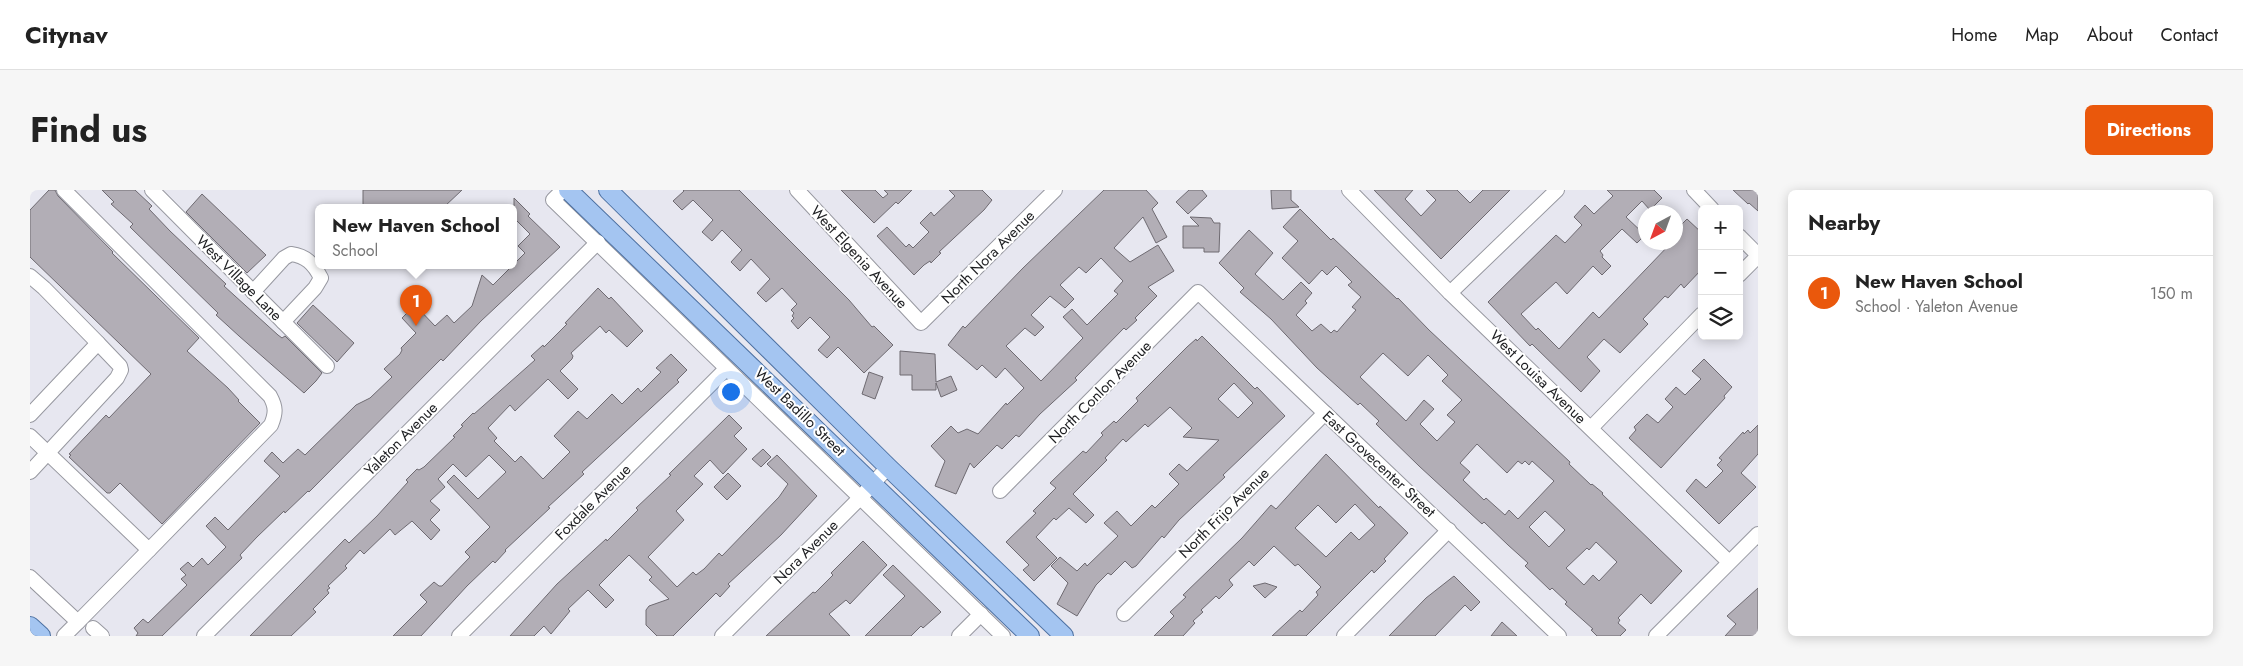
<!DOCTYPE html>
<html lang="en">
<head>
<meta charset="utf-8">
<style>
  :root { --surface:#fff; --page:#f6f6f6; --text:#222; --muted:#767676; --line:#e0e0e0; --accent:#ea580c }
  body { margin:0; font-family:Jost,sans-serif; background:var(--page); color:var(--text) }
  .controls { position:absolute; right:15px; top:15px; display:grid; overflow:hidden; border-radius:8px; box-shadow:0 2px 12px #0003 }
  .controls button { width:45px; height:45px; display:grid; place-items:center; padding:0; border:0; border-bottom:1px solid var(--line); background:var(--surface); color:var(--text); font:25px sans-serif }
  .compass { position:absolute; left:1608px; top:15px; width:45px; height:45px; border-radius:50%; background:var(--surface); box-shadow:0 2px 12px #0003; rotate:221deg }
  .you { position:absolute; left:700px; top:201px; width:18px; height:18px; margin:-12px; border:4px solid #fff; border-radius:50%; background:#1a73e8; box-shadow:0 0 0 8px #1a73e833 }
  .badge { display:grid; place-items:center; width:32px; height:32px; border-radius:50%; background:var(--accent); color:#fff; font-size:16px; font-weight:700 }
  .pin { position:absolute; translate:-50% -41px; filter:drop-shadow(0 1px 2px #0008) }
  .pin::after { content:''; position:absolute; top:26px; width:18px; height:15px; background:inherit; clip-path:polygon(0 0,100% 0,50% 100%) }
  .popup { position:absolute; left:285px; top:14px; width:202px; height:65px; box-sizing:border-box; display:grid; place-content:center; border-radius:8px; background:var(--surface); filter:drop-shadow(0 1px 4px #0005); font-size:16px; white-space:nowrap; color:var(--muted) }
  .popup b { font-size:19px; color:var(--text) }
  .popup::after { content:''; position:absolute; left:50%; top:100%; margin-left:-10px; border:10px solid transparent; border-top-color:var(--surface) }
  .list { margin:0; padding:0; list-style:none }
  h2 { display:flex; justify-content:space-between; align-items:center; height:65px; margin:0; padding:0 20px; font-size:21px }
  h2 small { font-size:16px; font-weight:400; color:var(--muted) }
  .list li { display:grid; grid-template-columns:32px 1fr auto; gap:15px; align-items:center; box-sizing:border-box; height:75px; padding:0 20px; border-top:1px solid var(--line) }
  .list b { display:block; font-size:19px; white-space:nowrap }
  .list p { margin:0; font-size:16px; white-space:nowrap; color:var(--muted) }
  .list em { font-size:16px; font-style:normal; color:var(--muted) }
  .icon { flex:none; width:28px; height:28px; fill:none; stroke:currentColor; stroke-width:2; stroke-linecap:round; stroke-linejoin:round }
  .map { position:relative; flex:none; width:1728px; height:446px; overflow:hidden; border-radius:8px }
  header { display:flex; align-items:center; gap:30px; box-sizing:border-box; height:70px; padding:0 25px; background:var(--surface); border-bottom:1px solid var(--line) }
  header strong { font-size:24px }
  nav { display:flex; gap:28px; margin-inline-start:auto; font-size:18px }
  .intro { display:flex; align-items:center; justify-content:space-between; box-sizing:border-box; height:120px; padding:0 30px }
  h1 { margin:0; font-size:35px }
  .button { padding:12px 22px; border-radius:8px; background:var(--accent); color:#fff; font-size:18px; font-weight:700 }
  main { display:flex; gap:30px; padding:0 30px }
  aside { flex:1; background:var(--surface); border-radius:8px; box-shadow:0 2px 12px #0003 }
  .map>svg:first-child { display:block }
  .building { fill:#b2aeb6; stroke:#6e6a71; fill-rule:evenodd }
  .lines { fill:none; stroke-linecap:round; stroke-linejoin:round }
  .minor-casing { stroke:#9798a0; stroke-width:16 }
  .major-casing { stroke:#4d71a2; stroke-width:20 }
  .minor { stroke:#fff; stroke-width:14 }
  .major { stroke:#a4c5f1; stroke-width:18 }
  .labels { text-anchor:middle; stroke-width:4; stroke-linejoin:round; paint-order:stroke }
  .street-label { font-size:15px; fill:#1d1e21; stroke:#fff }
</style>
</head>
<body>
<header>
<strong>Citynav</strong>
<nav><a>Home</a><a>Map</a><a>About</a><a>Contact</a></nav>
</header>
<div class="intro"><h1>Find us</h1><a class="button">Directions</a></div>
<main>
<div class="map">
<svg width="1728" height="446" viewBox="0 0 1728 446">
  <rect width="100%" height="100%" fill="#e7e7f0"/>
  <g class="building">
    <polygon points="19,0 25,0 28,6 83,62 82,63 169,148 157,161 198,198 209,210 208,211 230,233 132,334 90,293 80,303 77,303 39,267 41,265 39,264 76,225 79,228 121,184 0,67 0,20"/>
    <polygon points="72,0 105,0 122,16 119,19 140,41 196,94 194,96 248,145 252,148 255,146 292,183 286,191 274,203 209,146 186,125 188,123 100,37 103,34 81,14 84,12"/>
    <polygon points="333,0 432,0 414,17 333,17"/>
    <polygon points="653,0 709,0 819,110 842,137 844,136 863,155 834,183 808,157 797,168 788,160 800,147 780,127 768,139 761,131 764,128 762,126 764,123 761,120 767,114 752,98 736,112 727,103 740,89 721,69 710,81 701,72 712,60 692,40 682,51 672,42 683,30 663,10 652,20 643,11 654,1"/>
    <polygon points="811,0 845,0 853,8 858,4 854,0 882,0 868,14 866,12 844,33"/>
    <polygon points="919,0 952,0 962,10 954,20 909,62 911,63 901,73 900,71 894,75 884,85 847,46 857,37 876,57 879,54 883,58 899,42 890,33 901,22 904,26 925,6"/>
    <path d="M 1074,0 L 1116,0 L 1128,13 L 1122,19 L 1137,47 L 1126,53 L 1113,27 L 1084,58 L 1100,72 L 1128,55 L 1144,81 L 1118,97 L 1127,106 L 1105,128 L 1107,130 L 1096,140 L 1094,138 L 1045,188 L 1047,190 L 1010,224 L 989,247 L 986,245 L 972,259 L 967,255 L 944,278 L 940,273 L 926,304 L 905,296 L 915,271 L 901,256 L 921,236 L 928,243 L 937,239 L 948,244 L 976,213 L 977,215 L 994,198 L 975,178 L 966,188 L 952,175 L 947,180 L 918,155 L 933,136 L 935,138 L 993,78 ZM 1071,68 L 1093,91 L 1084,101 L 1088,104 L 1057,135 L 1042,119 L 1033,127 L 1053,148 L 1011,191 L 976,156 L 995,138 L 1005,146 L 1014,137 L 1001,125 L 1020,106 L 1035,118 L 1044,109 L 1030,95 L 1049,77 L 1056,83 Z"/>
    <polygon points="1159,0 1172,0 1177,6 1158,24 1146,12"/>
    <polygon points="1241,0 1261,0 1261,10 1269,17 1242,19"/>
    <polygon points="1344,0 1383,0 1375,9 1391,26 1406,10 1396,0 1427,0 1440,13 1453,0 1480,0 1411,69"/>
    <polygon points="1577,0 1624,0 1632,8 1620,20 1612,11 1596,27 1615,45 1607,53 1592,39 1570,61 1573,65 1572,67 1581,76 1572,85 1563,76 1537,104 1526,92 1491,124 1506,140 1508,138 1529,159 1563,122 1569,128 1642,52 1646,52 1646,49 1650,44 1646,40 1657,29 1672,43 1672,79 1654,98 1651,94 1638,108 1635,106 1613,129 1618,134 1590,163 1574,149 1557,167 1570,181 1551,202 1502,154 1500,156 1458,112 1526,45 1535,53 1552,35 1544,27 1555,15 1564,24 1583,6"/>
    <polygon points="1703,0 1728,0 1728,21 1719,13 1718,14"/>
    <polygon points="172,4 236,65 217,83 156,22"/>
    <polygon points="484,8 500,24 498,26 530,57 451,131 413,171 411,169 279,302 278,301 255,323 254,321 227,347 210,365 212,368 132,446 106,446 108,443 104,438 113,429 118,433 157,395 151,389 156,385 150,379 158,372 163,377 172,368 178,375 196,357 176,336 185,327 198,340 250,286 234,271 242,262 253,273 268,259 275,265 326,215 340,208 362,187 354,179 370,164 372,160 371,158 386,143 372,128 385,115 405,136 417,125 424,133 442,116 452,85 463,95 495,63 488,56 500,44 484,28"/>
    <path d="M 1270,19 L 1301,50 L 1303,48 L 1367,109 L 1368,108 L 1399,140 L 1540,272 L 1539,274 L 1561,295 L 1562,294 L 1573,303 L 1572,304 L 1652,381 L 1621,414 L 1611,404 L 1588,428 L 1590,430 L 1588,433 L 1596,440 L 1590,446 L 1567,446 L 1561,440 L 1563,439 L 1535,414 L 1537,412 L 1522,398 L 1520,400 L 1495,376 L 1498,373 L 1478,355 L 1454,332 L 1452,334 L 1389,276 L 1346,234 L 1349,231 L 1330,213 L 1328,215 L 1287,178 L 1241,129 L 1210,102 L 1214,98 L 1189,73 L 1219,40 L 1243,63 L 1225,84 L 1253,110 L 1271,92 L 1282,103 L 1275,111 L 1277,113 L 1266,125 L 1282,141 L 1291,134 L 1301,143 L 1304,140 L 1307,142 L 1326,120 L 1322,117 L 1331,107 L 1318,95 L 1322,92 L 1306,76 L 1297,85 L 1292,80 L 1279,94 L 1252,68 L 1268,51 L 1253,37 ZM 1353,163 L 1378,186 L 1398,165 L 1418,185 L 1412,191 L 1432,210 L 1417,225 L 1425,232 L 1407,251 L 1390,234 L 1404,219 L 1394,210 L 1376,231 L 1330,187 ZM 1447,254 L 1477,283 L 1488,271 L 1492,274 L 1495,271 L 1499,275 L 1502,271 L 1524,291 L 1488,329 L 1479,320 L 1475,325 L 1456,308 L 1454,310 L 1433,290 L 1440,282 L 1430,273 ZM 1515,321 L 1535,340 L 1519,357 L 1499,337 ZM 1566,352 L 1587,372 L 1569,391 L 1563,385 L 1554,395 L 1536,378 L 1557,358 L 1559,360 Z"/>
    <polygon points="1160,27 1181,28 1184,33 1190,33 1189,62 1174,62 1174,58 1153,58 1153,36 1169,36"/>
    <polygon points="568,98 579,109 581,107 613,141 597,157 579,140 576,143 570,136 541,163 543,166 542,169 530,181 548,199 538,209 518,189 485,221 480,215 458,238 467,248 464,251 485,272 491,266 513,289 540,262 524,246 548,221 557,229 582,204 592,214 608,198 611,202 631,182 626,178 641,164 657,180 647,190 649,192 552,282 554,284 518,317 520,318 475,360 476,361 465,373 463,371 437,396 391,446 363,446 397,412 390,405 404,392 409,396 412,396 440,367 435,362 460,337 417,292 424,285 448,309 476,282 459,265 436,287 423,274 408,289 415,297 400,311 410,320 400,330 410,340 401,350 382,331 365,345 360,339 334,364 330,360 315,376 317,378 298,396 300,398 297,400 299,403 283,419 286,422 261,446 220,446 315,349 319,353 347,326 378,292 376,290 387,279 389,280 394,277 425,247 423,246 433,236 431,235 443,223 444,224 505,170 501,166 513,155 514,157 537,134 535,133"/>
    <polygon points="283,115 324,153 307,172 267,133"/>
    <path d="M 1172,146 L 1225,199 L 1227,197 L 1255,226 L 1193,285 L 1195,287 L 1149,330 L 1134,348 L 1132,346 L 1106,376 L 1102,378 L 1095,371 L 1081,385 L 1078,383 L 1066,395 L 1047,426 L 1027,414 L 1038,393 L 1021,376 L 1030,367 L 1047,381 L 1055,373 L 1057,376 L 1088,346 L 1074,333 L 1087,321 L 1101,336 L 1122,315 L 1125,318 L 1149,294 L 1139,284 L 1149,274 L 1157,281 L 1189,250 L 1153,247 L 1162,238 L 1140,217 L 1118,237 L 1115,234 L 1096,252 L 1093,249 L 1075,268 L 1077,270 L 1043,304 L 1064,325 L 1056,333 L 1039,318 L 1026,330 L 1024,328 L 1006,347 L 1027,368 L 1004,391 L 993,380 L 999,375 L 976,352 L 1006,323 L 1003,321 L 1026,298 L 1020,293 L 1053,261 L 1056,263 L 1073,245 L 1071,243 L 1084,231 L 1086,233 L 1108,211 L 1106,208 L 1157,157 L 1166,149 L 1167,151 ZM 1204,193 L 1223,213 L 1208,228 L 1188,209 Z"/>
    <polygon points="870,161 905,164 906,192 921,186 927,200 911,207 906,193 906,200 882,200 882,185 870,185"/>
    <polygon points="1674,169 1702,197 1694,206 1695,208 1631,278 1599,248 1606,240 1604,237 1617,224 1628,233 1643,217 1635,209 1646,197 1655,205 1671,189 1662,181"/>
    <polygon points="839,182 853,187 845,209 832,204"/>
    <polygon points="699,225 712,238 704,246 717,259 693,284 680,270 664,286 673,294 646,321 654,330 618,367 647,397 663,382 666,385 674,379 689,363 692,366 749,307 758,294 737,274 747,265 787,306 751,345 698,394 700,396 690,407 686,403 643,446 627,446 616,435 616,420 619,416 639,409 619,390 622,387 599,365 569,395 584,410 576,418 558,400 538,419 540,421 521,444 514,436 504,446 480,446 527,394 576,349 577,351 608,320 606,318 641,285 639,284"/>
    <polygon points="1728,235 1728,264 1711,283 1726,297 1689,334 1656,301 1666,289 1676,298 1693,281 1687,275 1692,270 1689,268 1713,242 1714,244 1718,240 1720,243"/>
    <polygon points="733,259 741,267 731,277 722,269"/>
    <path d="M 1296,264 L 1349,318 L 1350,316 L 1378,343 L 1354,369 L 1356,371 L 1344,383 L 1342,380 L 1276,446 L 1242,446 L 1270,420 L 1272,422 L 1288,405 L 1286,402 L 1291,397 L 1268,374 L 1265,376 L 1244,356 L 1224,376 L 1219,371 L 1199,390 L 1203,395 L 1189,409 L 1186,406 L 1171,420 L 1173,422 L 1163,431 L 1165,433 L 1153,446 L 1124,446 L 1144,426 L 1140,422 L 1156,407 L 1153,405 L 1212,348 L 1241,315 L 1246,319 ZM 1325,314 L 1345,335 L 1329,350 L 1321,342 L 1296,367 L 1265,338 L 1288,315 L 1306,333 Z"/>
    <polygon points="698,283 711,296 697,310 684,297"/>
    <polygon points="833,351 857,375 820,414 816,410 799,424 820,446 736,446 783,402 785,403 803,385 801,383"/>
    <polygon points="863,375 911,422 893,438 891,436 881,446 835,446 875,406 853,385"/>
    <polygon points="1424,386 1450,412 1441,421 1435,415 1405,446 1359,446 1396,408"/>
    <polygon points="1235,393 1247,397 1235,408 1223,396"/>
    <polygon points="1728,398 1728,446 1695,446 1706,434 1697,426"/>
    <polygon points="1472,432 1487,446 1461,446"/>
  </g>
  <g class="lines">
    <g class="minor-casing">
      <g id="minor">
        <polyline points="122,0 297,176"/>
        <polyline points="533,0 523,10 973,446"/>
        <polyline points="767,0 891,133 1025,0"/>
        <polyline points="1319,0 1420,103 1699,372"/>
        <polyline points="1664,0 1682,19"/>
        <polyline points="1709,46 1728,65"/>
        <polyline points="1709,85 1728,66"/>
        <polyline points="0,86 14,98 68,153"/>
        <path d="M 223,102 L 254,68 L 261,64 C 276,66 284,74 291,88 L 285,98 L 253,132"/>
        <polyline points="1420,103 1527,0"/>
        <polyline points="0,225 68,153 90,176 91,180 87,188 0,282"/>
        <polyline points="1561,238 1672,124"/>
        <path d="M 0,246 L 119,360 L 241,235 C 246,223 246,217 240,206 L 34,0"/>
        <polyline points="970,301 1168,102 1529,446"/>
        <polyline points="0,387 48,432 34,446"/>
        <polyline points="1094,424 1295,223"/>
        <polyline points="48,432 119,360"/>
        <polyline points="63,438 72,446"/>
        <polyline points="174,446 568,52"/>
        <polyline points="429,446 696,179"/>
        <polyline points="692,446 830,308 858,277"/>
        <polyline points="929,446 951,424"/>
        <polyline points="1314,446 1419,340"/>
        <polyline points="1626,446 1728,344"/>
      </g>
    </g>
    <g class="major-casing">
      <g id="major">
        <polyline points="538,0 1000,446"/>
        <polyline points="578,0 858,277 1034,446"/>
        <polyline points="0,436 11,446"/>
      </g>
    </g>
    <use href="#minor" class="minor"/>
    <use href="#major" class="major"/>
  </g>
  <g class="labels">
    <g class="street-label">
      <text transform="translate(829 67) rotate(47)" y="5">West Elgenia Avenue</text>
      <text transform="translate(958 67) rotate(-45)" y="5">North Nora Avenue</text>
      <text transform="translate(209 88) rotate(45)" y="5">West Village Lane</text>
      <text transform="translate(1508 187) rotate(44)" y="5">West Louisa Avenue</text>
      <text transform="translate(1070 202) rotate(-45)" y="5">North Conlon Avenue</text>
      <text transform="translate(770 222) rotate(44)" y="5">West Badillo Street</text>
      <text transform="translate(371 249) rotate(-45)" y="5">Yaleton Avenue</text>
      <text transform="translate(1349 274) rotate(43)" y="5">East Grovecenter Street</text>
      <text transform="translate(563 312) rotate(-45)" y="5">Foxdale Avenue</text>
      <text transform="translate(1194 323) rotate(-45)" y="5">North Frijo Avenue</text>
      <text transform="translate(776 362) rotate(-45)" y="5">Nora Avenue</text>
    </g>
  </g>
</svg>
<div class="controls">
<button>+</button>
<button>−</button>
<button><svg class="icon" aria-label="layers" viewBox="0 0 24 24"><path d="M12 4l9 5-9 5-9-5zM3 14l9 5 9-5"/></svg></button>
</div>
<svg class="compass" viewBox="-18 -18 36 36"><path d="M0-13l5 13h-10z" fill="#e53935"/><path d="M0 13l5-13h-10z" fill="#767676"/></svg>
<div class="you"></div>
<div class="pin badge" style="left:386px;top:136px">1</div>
<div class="popup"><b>New Haven School</b>School</div>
</div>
<aside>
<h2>Nearby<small></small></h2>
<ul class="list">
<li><span class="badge">1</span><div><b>New Haven School</b><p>School · Yaleton Avenue</p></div><em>150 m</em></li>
</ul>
</aside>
</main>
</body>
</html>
